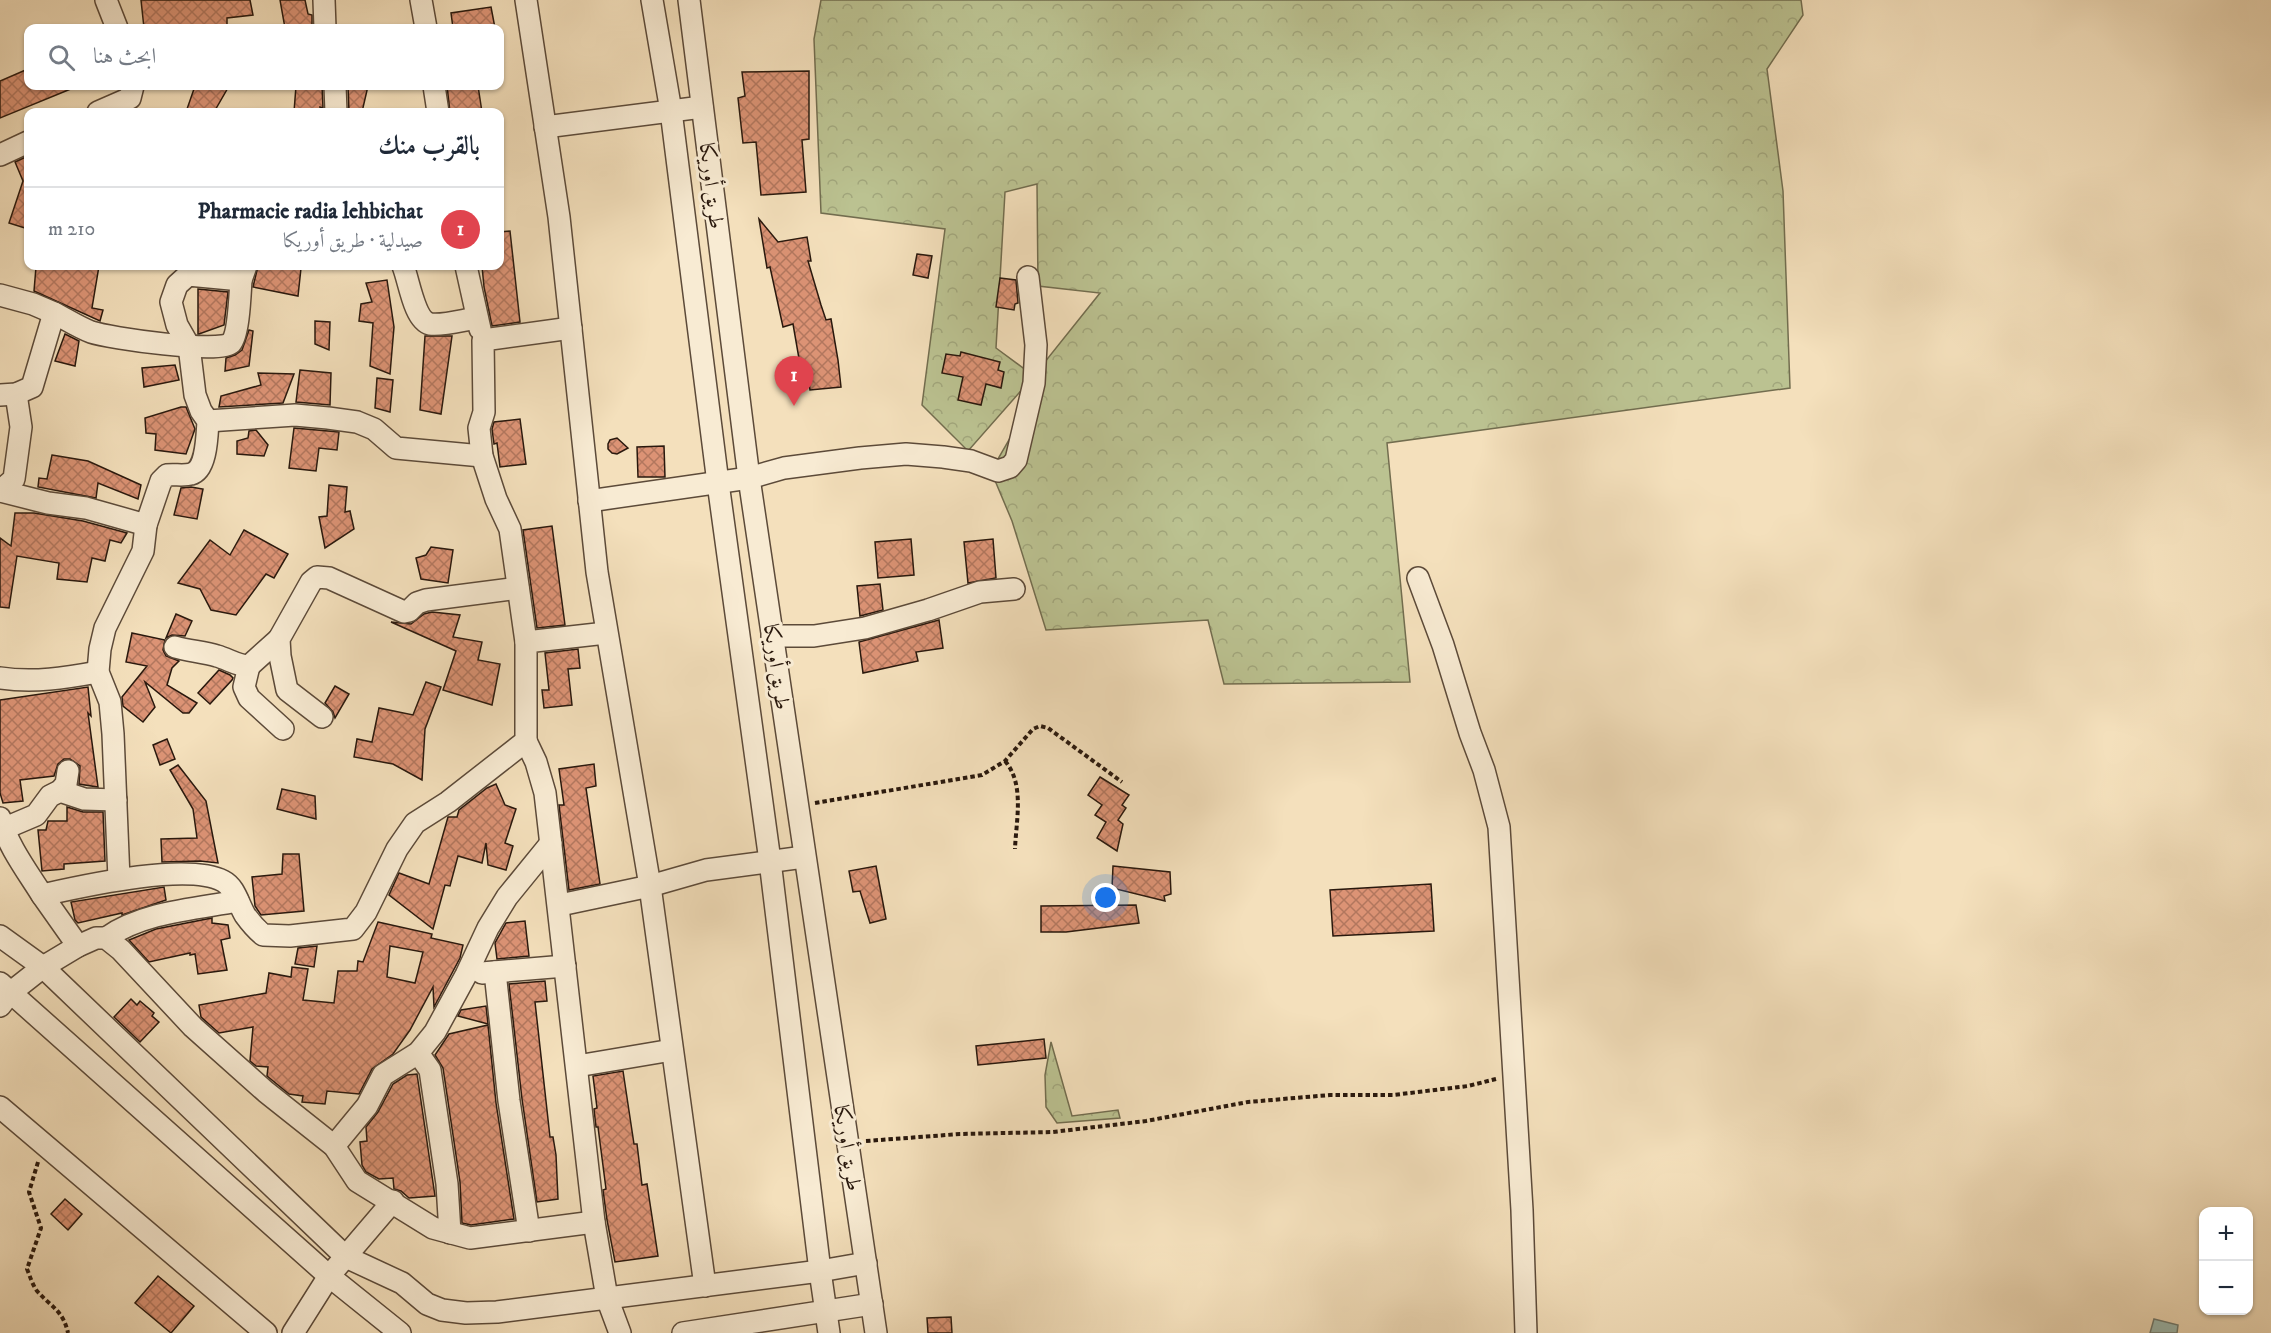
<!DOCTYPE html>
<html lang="ar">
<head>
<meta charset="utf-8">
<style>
  :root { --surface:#fff; --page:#f2f2f3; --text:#1f2937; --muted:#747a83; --line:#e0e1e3; --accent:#0f766e }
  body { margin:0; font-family:"IM FELL DW Pica",Amiri,serif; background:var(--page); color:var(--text); direction:rtl }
  .controls { position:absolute; right:18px; bottom:18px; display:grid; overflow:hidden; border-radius:12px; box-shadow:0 2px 4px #0004 }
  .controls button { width:54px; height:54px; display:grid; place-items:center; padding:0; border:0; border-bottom:2px solid var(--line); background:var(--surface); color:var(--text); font:30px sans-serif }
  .you { position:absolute; left:1106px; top:898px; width:21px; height:21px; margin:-15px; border:4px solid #fff; border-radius:50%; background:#1a73e8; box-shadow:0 0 0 9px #1a73e833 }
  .badge { display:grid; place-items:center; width:39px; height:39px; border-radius:50%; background:var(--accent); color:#fff; font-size:20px; font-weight:700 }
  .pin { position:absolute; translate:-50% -50px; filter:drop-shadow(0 2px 3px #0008) }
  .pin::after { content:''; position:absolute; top:32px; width:21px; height:18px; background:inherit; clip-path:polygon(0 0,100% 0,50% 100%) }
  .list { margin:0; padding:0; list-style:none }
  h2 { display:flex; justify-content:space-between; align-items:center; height:78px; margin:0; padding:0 24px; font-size:26px }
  h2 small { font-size:20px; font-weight:400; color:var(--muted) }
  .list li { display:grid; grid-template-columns:39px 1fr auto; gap:18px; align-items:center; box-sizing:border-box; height:84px; padding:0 24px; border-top:2px solid var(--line) }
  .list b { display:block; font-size:22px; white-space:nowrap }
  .list p { margin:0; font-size:20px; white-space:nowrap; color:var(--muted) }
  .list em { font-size:20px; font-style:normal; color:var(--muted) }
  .icon { flex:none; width:33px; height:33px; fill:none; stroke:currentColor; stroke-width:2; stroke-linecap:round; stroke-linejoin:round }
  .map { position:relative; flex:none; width:2271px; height:1333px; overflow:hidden; direction:ltr }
  .search { position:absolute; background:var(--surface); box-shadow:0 2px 4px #0004; left:24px; top:24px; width:480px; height:66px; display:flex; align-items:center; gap:15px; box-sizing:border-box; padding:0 21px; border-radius:12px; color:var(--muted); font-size:22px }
  .panel { position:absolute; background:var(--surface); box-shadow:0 2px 4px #0004; left:24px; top:108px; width:480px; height:162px; border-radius:12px; direction:rtl }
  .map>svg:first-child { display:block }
  .forest { fill:url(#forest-crowns); stroke:#726d4f; stroke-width:1.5 }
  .water { fill:#9cbdb4; stroke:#6e7b71; stroke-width:1.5 }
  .building { fill:url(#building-cross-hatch); stroke:#29180d; stroke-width:1.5; fill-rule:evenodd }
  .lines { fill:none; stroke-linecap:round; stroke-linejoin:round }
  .minor-casing { stroke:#5c4a39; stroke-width:24 }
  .path { stroke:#29180d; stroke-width:4; stroke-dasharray:4.5 3; stroke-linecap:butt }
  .minor { stroke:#f8ebd3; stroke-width:21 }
  .labels { text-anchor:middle; stroke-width:6; stroke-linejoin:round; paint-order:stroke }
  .street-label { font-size:21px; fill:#29180d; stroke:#f8ebd3 }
</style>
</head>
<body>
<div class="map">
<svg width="2271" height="1333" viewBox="0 0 2271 1333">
  <defs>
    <pattern id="forest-crowns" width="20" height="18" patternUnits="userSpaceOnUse" patternTransform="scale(1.5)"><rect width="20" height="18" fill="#bbc291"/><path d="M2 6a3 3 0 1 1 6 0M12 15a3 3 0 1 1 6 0" fill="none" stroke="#a1a67c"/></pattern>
    <pattern id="building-cross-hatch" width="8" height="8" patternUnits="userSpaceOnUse" patternTransform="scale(1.5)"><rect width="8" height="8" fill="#dc9375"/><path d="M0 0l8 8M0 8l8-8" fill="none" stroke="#b2775e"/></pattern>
  </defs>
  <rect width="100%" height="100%" fill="#f4e0bc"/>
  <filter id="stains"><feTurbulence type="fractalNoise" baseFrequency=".00333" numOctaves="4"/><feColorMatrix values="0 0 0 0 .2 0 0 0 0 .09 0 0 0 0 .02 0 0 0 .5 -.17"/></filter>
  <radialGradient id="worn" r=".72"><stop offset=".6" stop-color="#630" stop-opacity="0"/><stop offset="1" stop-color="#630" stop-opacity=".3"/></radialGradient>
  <g class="forest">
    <polygon points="821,0 1801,0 1803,15 1767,69 1783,191 1790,388 1387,443 1410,682 1224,684 1208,620 1046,630 1012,521 991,471 1035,395 1044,363 1100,293 1038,286 1037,184 1005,192 996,348 1034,376 968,451 922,405 945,229 821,213 814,39"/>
    <polygon points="1051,1042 1072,1116 1118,1110 1120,1118 1057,1123 1046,1107 1045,1075"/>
  </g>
  <polygon class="water" points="2154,1319 2178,1325 2177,1333 2150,1333"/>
  <g class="building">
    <polygon points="141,0 250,0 253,15 227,18 227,28 144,28"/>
    <polygon points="280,0 305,0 308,14 312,15 312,28 285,28"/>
    <polygon points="491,7 495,28 453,28 451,13"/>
    <polygon points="28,69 28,86 78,86 0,118 0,81"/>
    <polygon points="809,71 809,139 802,140 806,192 761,195 756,142 743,143 738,98 745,96 742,72"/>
    <polygon points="195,86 229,86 214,112 186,112"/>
    <polygon points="296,86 322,86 323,108 320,107 320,112 294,112"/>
    <polygon points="348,86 368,86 362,112 349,112"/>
    <polygon points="447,86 478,86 482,112 450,112"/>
    <polygon points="28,156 28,229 9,223 23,181 15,162"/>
    <polygon points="759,219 778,242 807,237 811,261 808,261 821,305 826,320 831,319 838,360 841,387 810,390 808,376 802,376 793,324 783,327 770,267 767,268"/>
    <polygon points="510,231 520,322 492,326 484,287 482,266 500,266 500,232"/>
    <polygon points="917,254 932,256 928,278 913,275"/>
    <polygon points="63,266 99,266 92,308 103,310 100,321 34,291 36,267 63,268"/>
    <polygon points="258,266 289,266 301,268 298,296 253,287"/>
    <polygon points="1000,278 1016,280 1018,303 1015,304 1014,310 996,307"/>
    <polygon points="387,280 394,327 390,374 370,366 373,323 359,321 361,304 372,302 366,283"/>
    <polygon points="198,289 228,292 224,325 199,334 198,334"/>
    <polygon points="315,321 330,322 329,350 315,344"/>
    <polygon points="249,330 253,331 249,366 225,371 226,358 235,355 242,350"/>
    <polygon points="65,334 79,341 75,366 55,361"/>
    <polygon points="425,336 452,336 441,414 420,410"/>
    <polygon points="961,352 1000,362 998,370 1004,372 1001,388 986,384 981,405 958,400 963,377 942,373 946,354 960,356"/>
    <polygon points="175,365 179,380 144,387 142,368"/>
    <polygon points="300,370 331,373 330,405 296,402"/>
    <polygon points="258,373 294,374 283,403 219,407 221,396 261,385"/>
    <polygon points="377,378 393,380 390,412 375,408"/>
    <polygon points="181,407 186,407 195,429 186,454 155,450 156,434 146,433 145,418"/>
    <polygon points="520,419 526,464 500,467 497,443 494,444 492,429 494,422"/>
    <polygon points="294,428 339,432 337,450 319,448 316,471 289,468"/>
    <polygon points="256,430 268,445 264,456 237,454 237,441 248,438 249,431"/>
    <polygon points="617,438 628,448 617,454 612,453 608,449 608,444 610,440"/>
    <polygon points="664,446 665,477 638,477 637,447"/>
    <polygon points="52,455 88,461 141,485 138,499 98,483 96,498 38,487 39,478 47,479"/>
    <polygon points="329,485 347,487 345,512 350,511 354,529 325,548 319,517 327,516"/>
    <polygon points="191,487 203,489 197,519 174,515 181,488"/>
    <polygon points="15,513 34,513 83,521 127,533 121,543 110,540 105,561 92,558 87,582 57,579 59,563 17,556 9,608 0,607 0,538 11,546"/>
    <polygon points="552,526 565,625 537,628 523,530"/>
    <polygon points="244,530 288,554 274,578 266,574 236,615 211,610 200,589 178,583 210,540 230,555"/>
    <polygon points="911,539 914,575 878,578 875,542"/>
    <polygon points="993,539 996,578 968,583 964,542"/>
    <polygon points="431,547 453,550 448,583 421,579 416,558 426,555"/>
    <polygon points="880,584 883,610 860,616 857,586"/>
    <polygon points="432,612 460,615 453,637 482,642 478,660 500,664 492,705 443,690 456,651 391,622 411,624 424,614"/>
    <polygon points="176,614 192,621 185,636 172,635 166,638"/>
    <polygon points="939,620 943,648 916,652 918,661 863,673 859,642"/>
    <polygon points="132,633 165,640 163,650 166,656 179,661 172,668 167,685 197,703 189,713 183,713 145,682 155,707 143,722 123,706 122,697 147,666 126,662"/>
    <polygon points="578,649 580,668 568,669 572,705 544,708 542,690 549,690 545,653"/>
    <polygon points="219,670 230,675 233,678 232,680 210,704 198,693"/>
    <polygon points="426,682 441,687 425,729 422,780 393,764 354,757 357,739 372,742 379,708 413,715"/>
    <polygon points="335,686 349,694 335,718 333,712 325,703"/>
    <polygon points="88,687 91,716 88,713 98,787 79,784 80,766 70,759 64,759 58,764 54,776 20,780 23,801 3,803 0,793 0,700"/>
    <polygon points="167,739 175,759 160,765 153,745"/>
    <polygon points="594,764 596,786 586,788 600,884 569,890 559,805 564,805 559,769"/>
    <polygon points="178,765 206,801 218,863 200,861 162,862 161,839 197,838 193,809 170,770"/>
    <polygon points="1100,777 1129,795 1122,805 1126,808 1118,820 1123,824 1117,851 1097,838 1106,822 1095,815 1102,805 1088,795"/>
    <polygon points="496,784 505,805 516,809 505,843 513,846 506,870 488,865 486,843 482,863 458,856 450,886 445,885 433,929 389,895 399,873 429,884 448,817 457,817 459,810 487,788"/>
    <polygon points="282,789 315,796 316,819 277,809"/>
    <polygon points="67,807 83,812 103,812 105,861 64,864 64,869 42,871 38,830 46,830 48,821 67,821"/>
    <polygon points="283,854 299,854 304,911 261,915 255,906 252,877 282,874"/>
    <polygon points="876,866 886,919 870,923 860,891 853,892 849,871"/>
    <polygon points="1113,866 1170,872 1171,894 1164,896 1165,901 1112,888"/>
    <polygon points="1431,884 1434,931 1333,936 1330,890"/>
    <polygon points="164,887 166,900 122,915 122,913 78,923 75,920 71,902"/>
    <polygon points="1136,905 1139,923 1066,932 1041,932 1041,906"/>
    <polygon points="212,918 212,923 228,925 230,938 221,940 227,970 198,974 195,954 190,955 190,953 149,962 129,940 156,929"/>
    <polygon points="525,921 529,956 497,959 495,943 506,923"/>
    <path d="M 378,922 L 432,934 L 431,938 L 463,945 L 460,958 L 434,1007 L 433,987 L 410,1030 L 393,1054 L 372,1069 L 359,1094 L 327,1091 L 325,1104 L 302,1102 L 303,1096 L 289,1094 L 267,1076 L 268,1067 L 256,1066 L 250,1061 L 253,1027 L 219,1033 L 201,1017 L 199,1005 L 266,993 L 269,973 L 291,977 L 292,967 L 308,969 L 303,1000 L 334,1003 L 338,971 L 357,971 L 358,961 L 363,962 ZM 390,946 L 423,952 L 415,983 L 387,977 Z"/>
    <polygon points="317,946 314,967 295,964 298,948"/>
    <polygon points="545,981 547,1001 535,1002 550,1137 553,1137 556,1155 558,1199 537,1202 522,1099 509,984"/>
    <polygon points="131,999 137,1005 140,1001 154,1013 152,1016 159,1022 140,1042 114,1017"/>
    <polygon points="486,1006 488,1024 458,1016 461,1010"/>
    <polygon points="488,1025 496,1103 514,1219 471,1225 462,1223 460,1182 443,1068 435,1055 449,1034"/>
    <polygon points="1044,1039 1046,1058 978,1065 976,1046"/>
    <polygon points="623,1071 634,1144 637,1144 642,1185 647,1184 658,1256 615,1262 607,1220 603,1190 606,1189 598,1127 596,1127 594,1109 597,1108 593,1076"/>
    <polygon points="417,1074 435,1196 409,1198 401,1191 394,1189 393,1178 379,1179 366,1172 362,1165 360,1142 367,1141 366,1127 378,1112 393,1084 407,1075"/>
    <polygon points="65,1199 82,1214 68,1230 51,1214"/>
    <polygon points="158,1276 194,1306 171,1333 135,1303"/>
    <polygon points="951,1317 952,1333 928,1333 927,1318"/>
  </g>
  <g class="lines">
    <g class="minor-casing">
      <g id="minor">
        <polyline points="106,0 117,28"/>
        <polyline points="324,0 325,28"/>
        <polyline points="421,0 426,28"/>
        <polyline points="526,0 559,217 597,572 650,886 705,1286"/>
        <polyline points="652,0 671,111 718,483 770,861 820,1271 829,1333"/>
        <polyline points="689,0 749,478 876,1333"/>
        <polyline points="335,86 336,112"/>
        <polyline points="434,86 438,112"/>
        <polyline points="98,112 130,98 133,86"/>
        <polyline points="545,127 702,107"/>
        <polyline points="0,155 28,142"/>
        <path d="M 403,266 C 409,280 414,320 430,324 C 443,326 463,320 477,318"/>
        <polyline points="466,266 480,329"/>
        <polyline points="0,295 33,304 54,313"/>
        <path d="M 0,395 L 16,394 L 32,387 L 54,313 C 66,319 78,327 91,332 C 109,338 220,354 231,343 C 239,334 240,293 241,280"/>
        <polyline points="208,421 295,415 328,418 357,422 374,429 396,448 482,456"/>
        <polyline points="0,491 48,503 86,508 146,525"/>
        <polyline points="0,491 14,479 21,427 16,394"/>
        <polyline points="589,501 749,478 784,468 860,458 906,454 943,457 971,461 998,471 1010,467 1016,460 1034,383 1036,345 1028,277"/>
        <polyline points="1418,578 1443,645 1470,733 1484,770 1499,827 1522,1210 1526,1333"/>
        <polyline points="772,636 814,636 865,628 928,610 980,592 1014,589"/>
        <polyline points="526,642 510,529 496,499 482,456 479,428 484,412 483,340 571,328"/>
        <path d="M 175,647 C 189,651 204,652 217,656 C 228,659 238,666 249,666 L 279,639"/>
        <polyline points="249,666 244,687 249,698 283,729"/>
        <path d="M 0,678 C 34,683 65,678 98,672"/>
        <polyline points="322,717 287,690 280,656 279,639 311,582 317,577 329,578 404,612 409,611 417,603 426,600 518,588"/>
        <polyline points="526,741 536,762 545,793 594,1222 607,1298 620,1333"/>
        <polyline points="60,791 84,799 116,800"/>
        <path d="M 0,818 C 8,846 27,871 42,895 C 83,886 187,862 223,881 C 235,887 238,903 245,915 C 250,922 256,929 263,935 L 290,936 L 353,929 L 366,912 L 397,849 L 415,823 L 448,802 L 526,741 L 526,642 L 606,633"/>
        <polyline points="3,829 36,815 50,796 60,791 66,784 68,771"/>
        <path d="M 119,879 L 113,734 L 110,702 L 98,672 L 100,649 L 105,628 L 143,551 L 146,525 L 161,481 L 167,475 C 174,474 184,476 191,474 C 207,470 207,434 208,421 L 201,411 L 195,395 L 189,346 L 177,325 L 171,302 L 177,285 L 188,275 L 241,280 L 246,266"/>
        <polyline points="42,895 78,946"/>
        <polyline points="560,905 650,886 706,870 804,857"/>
        <polyline points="0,936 43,967 346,1257 402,1283 427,1304 442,1310 466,1313 497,1312 820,1271 866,1263"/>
        <path d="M 106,938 C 143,912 194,909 238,901"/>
        <polyline points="495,972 509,1101 529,1231"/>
        <polyline points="482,973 565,966"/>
        <polyline points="0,983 329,1276 400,1333"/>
        <polyline points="0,1006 10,993 43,967 78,946 96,938 106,938 121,950 193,1027 266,1092 334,1146 357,1181 433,1228 470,1238 594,1222"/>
        <polyline points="418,1053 430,1070 447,1184 450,1233"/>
        <polyline points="577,1066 672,1050"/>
        <polyline points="0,1107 266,1333"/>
        <polyline points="334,1146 367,1106 383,1075 418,1053 435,1032 466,975 488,928 507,897 551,843"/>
        <polyline points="293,1333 329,1276 393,1201"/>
        <polyline points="683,1333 872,1304"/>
      </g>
    </g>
    <g class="path">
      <path d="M 1005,761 C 1025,784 1016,821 1015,849"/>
      <polyline points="815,803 982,775 1005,761 1033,729 1040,726 1048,728 1122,782"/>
      <polyline points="866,1141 960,1134 1053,1132 1146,1121 1248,1102 1330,1095 1393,1095 1468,1086 1496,1079"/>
      <path d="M 38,1162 L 29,1192 L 41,1228 L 27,1269 C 30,1276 32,1284 37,1291 C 51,1307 63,1310 68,1333"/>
    </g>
    <use href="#minor" class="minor"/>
  </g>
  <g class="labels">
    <g class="street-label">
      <text transform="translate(712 186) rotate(83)" y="7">طريق أوريكا</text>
      <text transform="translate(777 667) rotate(82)" y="7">طريق أوريكا</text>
      <text transform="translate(848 1148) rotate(81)" y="7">طريق أوريكا</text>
    </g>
  </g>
  <rect width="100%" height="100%" filter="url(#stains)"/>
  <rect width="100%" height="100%" fill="url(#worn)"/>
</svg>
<div class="controls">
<button>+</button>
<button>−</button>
</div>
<div class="you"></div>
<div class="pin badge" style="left:794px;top:406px;background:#e0444e">1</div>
<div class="search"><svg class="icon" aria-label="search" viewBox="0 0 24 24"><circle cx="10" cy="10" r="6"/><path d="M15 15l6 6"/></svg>ابحث هنا</div>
<section class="panel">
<h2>بالقرب منك<small></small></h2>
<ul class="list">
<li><span class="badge" style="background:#e0444e">1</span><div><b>Pharmacie radia lehbichat</b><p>صيدلية · طريق أوريكا</p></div><em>210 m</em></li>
</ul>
</section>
</div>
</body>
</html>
